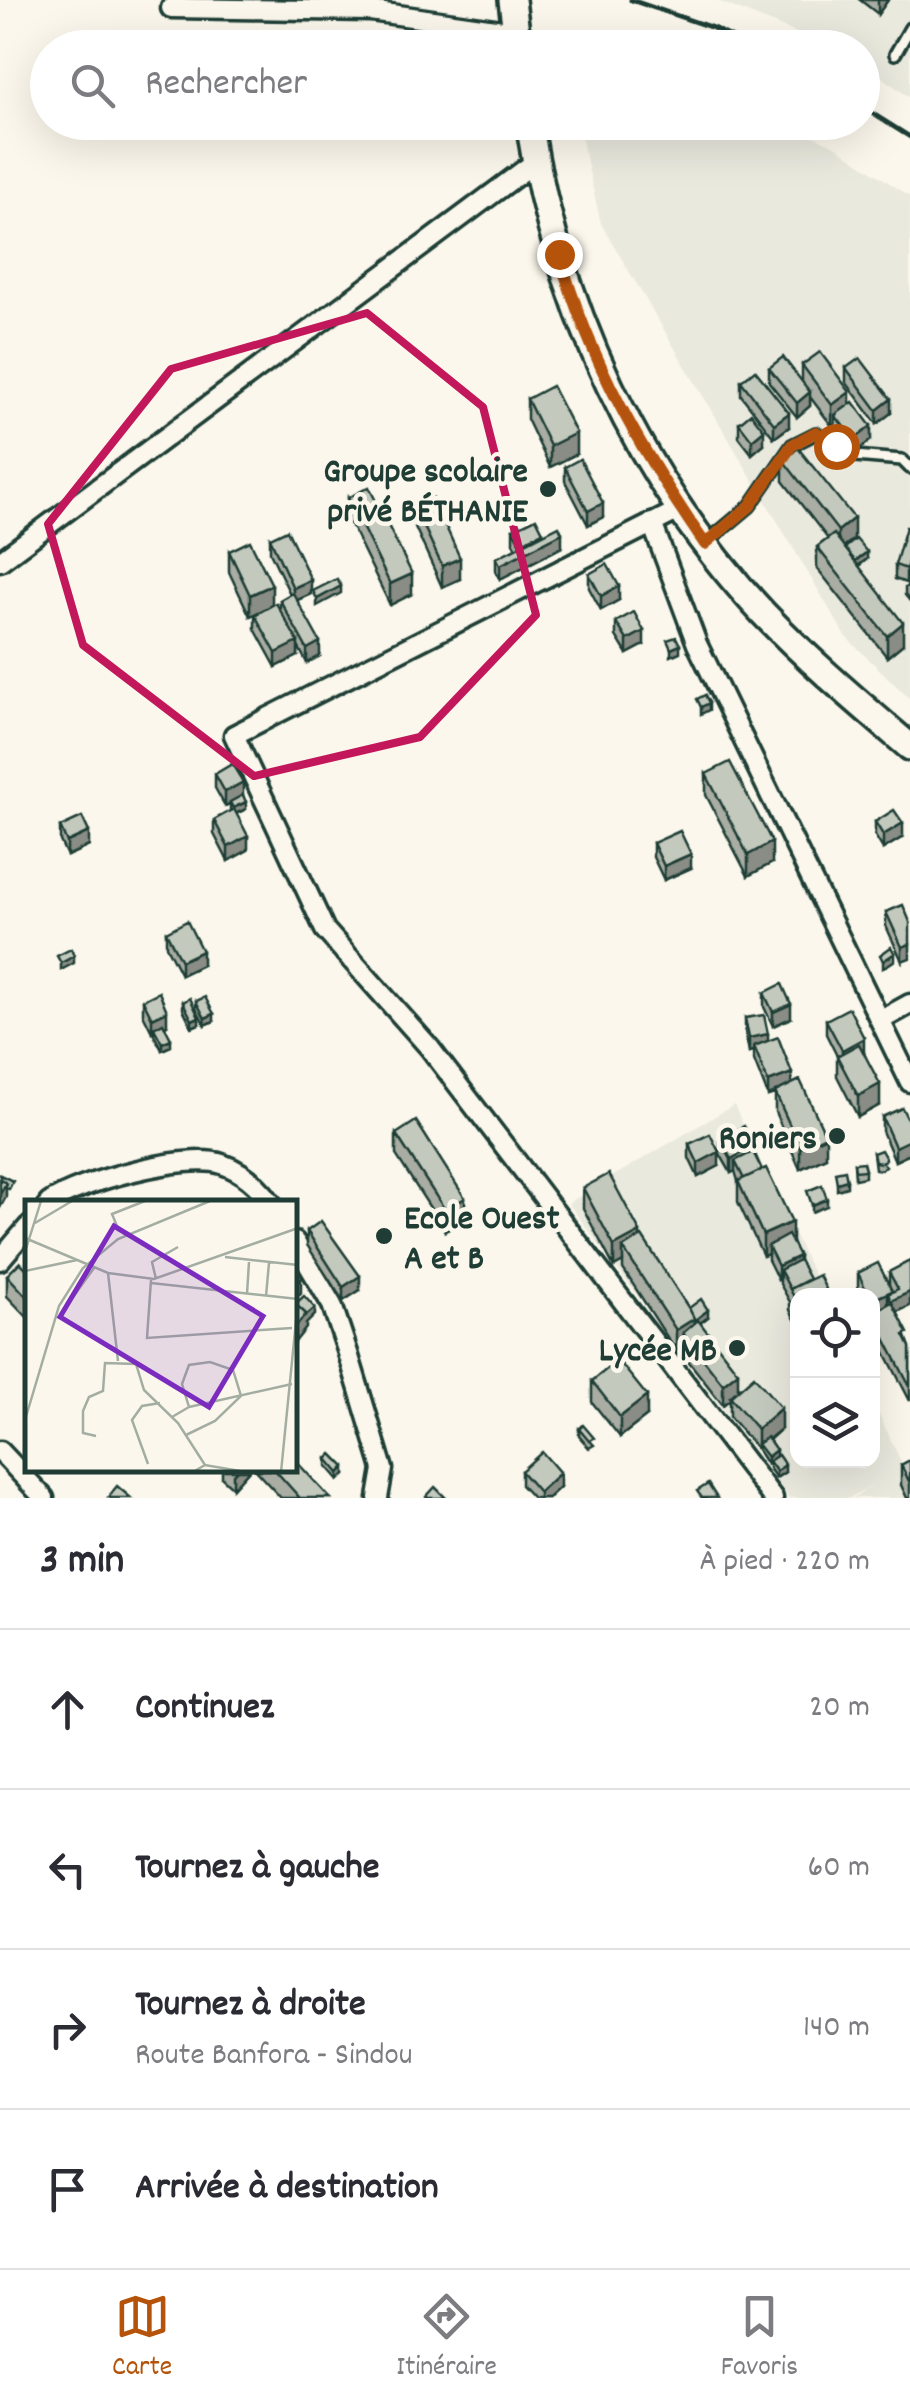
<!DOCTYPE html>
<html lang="fr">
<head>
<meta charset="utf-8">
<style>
  :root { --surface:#fff; --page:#f7f7f7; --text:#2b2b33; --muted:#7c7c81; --line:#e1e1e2; --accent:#b45309 }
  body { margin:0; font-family:Dekko,sans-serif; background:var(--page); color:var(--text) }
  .controls { position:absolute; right:30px; bottom:30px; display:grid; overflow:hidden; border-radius:20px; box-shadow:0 10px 40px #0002 }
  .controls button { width:90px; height:90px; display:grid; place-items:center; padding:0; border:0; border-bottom:2px solid var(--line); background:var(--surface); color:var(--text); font:50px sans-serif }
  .stop { position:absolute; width:30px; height:30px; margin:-22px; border:8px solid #b45309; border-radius:50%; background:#fff }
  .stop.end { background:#b45309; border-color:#fff; box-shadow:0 2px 10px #0008 }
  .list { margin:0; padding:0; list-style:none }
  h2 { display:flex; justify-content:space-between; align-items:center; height:130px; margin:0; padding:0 40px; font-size:42px }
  h2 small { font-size:32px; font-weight:400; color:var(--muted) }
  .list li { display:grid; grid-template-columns:65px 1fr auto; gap:30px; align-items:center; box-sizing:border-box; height:160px; padding:0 40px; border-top:2px solid var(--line) }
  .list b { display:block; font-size:38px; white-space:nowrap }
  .list p { margin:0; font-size:32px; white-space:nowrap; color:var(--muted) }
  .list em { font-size:32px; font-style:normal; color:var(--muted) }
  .icon { flex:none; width:55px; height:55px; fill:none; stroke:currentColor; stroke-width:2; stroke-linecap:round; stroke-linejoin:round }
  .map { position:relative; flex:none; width:910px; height:1498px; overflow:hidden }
  .search { position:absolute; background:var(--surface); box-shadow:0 10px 40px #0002; left:30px; right:30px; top:30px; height:110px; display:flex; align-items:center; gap:25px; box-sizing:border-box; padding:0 35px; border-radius:55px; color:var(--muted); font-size:38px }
  .sheet { height:770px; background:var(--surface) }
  nav { display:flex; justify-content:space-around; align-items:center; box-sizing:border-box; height:140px; border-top:2px solid var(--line); background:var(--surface); font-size:28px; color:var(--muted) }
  nav a { display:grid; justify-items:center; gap:5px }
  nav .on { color:var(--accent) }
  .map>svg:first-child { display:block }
  .built { fill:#eae9de }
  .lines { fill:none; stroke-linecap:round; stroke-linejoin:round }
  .service-casing { stroke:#1f3d34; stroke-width:16 }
  .minor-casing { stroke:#1f3d34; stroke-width:25 }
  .secondary-casing { stroke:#1f3d34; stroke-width:32 }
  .service { stroke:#fbf7ec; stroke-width:9 }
  .minor { stroke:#fbf7ec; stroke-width:18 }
  .secondary { stroke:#fbf7ec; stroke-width:25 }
  .rail { stroke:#1f3d34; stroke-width:5 }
  .wall { fill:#a9ada3; stroke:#1f3d34; stroke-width:2.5 }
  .shaded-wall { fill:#898d85; stroke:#1f3d34; stroke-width:2.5 }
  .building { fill:#c4c9be; stroke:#1f3d34; stroke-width:2.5 }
  .route { stroke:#b45309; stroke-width:12 }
  .marked { fill:none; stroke:#c2185b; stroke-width:8; stroke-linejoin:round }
  .poi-dot { fill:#1f3d34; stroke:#fbf7ec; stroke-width:4 }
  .labels { text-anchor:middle; stroke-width:9; stroke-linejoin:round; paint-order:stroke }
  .poi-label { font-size:35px; font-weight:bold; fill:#1f3d34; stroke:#fbf7ec; text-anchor:end }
  .inset-road { fill:none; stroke:#a3ada2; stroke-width:2.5 }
  .view { fill:#7b2cbf; fill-opacity:0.15; stroke:#7b2cbf; stroke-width:5 }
  .inset-edge { fill:none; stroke:#1f3d34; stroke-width:5 }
</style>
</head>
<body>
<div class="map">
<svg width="910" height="1498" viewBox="0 0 910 1498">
  <rect width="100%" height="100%" fill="#fbf7ec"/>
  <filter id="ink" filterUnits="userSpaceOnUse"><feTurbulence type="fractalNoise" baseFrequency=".01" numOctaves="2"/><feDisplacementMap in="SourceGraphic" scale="20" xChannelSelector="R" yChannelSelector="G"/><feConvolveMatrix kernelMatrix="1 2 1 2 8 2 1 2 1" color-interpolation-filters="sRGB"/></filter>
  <g filter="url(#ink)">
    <g class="built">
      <polygon points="715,0 910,0 910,98 863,63 862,48 831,47"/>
      <polygon points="578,123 786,123 837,147 910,197 910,699 846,637 601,224"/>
      <polygon points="734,1105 823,1295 798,1296 798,1460 872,1460 873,1401 903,1466 910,1498 854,1498 873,1484 850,1498 789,1498 568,1203"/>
    </g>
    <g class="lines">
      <g class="service-casing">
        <g id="service">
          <polyline points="895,54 910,28"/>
          <polyline points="707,542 750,506 792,445 816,433 855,456 902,460 910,468"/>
        </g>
      </g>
      <g class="minor-casing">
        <g id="minor">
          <polyline points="171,8 370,11 516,32"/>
          <polyline points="681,509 234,735 325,930 429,1047 773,1498"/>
          <polyline points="652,523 697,644 910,1082"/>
          <polyline points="0,561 535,162"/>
          <polyline points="881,1020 910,1004"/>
          <path d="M 49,1203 C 78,1182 188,1152 222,1164 C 242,1171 259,1186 271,1203"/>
          <polyline points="295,1242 332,1305 348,1353 383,1469 378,1498"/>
          <polyline points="0,1260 28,1227"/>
          <polyline points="0,1451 44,1498"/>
        </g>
      </g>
      <g class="secondary-casing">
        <g id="secondary">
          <polyline points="512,0 518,48"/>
          <path d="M 529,122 C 557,304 638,480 764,614 C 810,662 860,704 910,747"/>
        </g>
      </g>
      <use href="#service" class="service"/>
      <use href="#minor" class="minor"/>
      <use href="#secondary" class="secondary"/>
      <g class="rail">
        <polyline points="631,0 713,28 752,48"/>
        <polyline points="862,107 910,137"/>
      </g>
    </g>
    <g class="wall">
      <polygon points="860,0 888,0 878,14"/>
      <polygon points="802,365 850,404 871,440 854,454 835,429 835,424 832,426 810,397 810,406 797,417 769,382 769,368 802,382"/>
      <polygon points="846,368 891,413 877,424 846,382"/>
      <polygon points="741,381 789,427 774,438 741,395"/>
      <polygon points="527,399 576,454 550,467 527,419"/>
      <polygon points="739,423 764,444 752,454 739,437"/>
      <polygon points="783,460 854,539 844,547 867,559 859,566 903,644 887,657 817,568 817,547 828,539 783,481"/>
      <polygon points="565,467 603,517 588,525 565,481"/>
      <polygon points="348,498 412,594 390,605 348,519"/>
      <polygon points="415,507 460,579 442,587 415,527"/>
      <polygon points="910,528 910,601 905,595 905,588 909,584 909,573 906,583 895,579 895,565"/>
      <polygon points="513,529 543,535 562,547 500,579 496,572 496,558 516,548 513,543"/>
      <polygon points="270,538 311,594 297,600 320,656 307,663 298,646 298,656 276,667 255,629 255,615 270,606 250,616 229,572 229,551 272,605 280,609 280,600 290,594 270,552"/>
      <polygon points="589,574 619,600 601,610 589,588"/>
      <polygon points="616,622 644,645 627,654 616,636"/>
      <polygon points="215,774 243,795 246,809 236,814 248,850 228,861 214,834 214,820 230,811 230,804 225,806 215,788"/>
      <polygon points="706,774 772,863 748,876 706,795"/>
      <polygon points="875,822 903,837 883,849 875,836"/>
      <polygon points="60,827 89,846 67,856 60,841"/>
      <polygon points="653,843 691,868 664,880 653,857"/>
      <polygon points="886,912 910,922 902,961 886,926"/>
      <polygon points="166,932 202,965 181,975 166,946"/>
      <polygon points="764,993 791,1018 773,1026 764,1007"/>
      <polygon points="143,1000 167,1025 165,1026 171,1046 162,1050 154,1035 154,1031 152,1032 143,1014"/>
      <polygon points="196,1001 214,1021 205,1025 196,1008"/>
      <polygon points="183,1002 199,1024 192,1027 183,1009"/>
      <polygon points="745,1018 768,1040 792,1083 826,1157 800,1169 775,1112 775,1094 768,1096 754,1060 754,1051 749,1052 745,1032"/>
      <polygon points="826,1020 864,1052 880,1105 858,1117 837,1076 837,1056 826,1034"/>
      <polygon points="882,1117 910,1124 910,1154 895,1161 882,1131"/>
      <polygon points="396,1134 465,1219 445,1231 396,1155"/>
      <polygon points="720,1140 755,1154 792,1242 798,1296 798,1325 790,1310 790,1302 780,1284 780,1279 778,1280 768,1260 768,1254 763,1256 738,1202 738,1181 735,1171 731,1173 720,1154"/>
      <polygon points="689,1144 719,1166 698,1177 689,1158"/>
      <polygon points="873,1153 886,1166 881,1170 875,1169"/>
      <polygon points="854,1163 865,1170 865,1177 855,1179"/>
      <polygon points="583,1188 640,1237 689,1308 708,1317 700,1323 738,1390 781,1429 769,1440 785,1472 776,1478 769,1468 769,1462 767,1464 757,1449 730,1417 730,1399 723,1405 683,1354 683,1346 676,1351 623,1269 623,1262 614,1267 583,1208"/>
      <polygon points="307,1231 360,1290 343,1301 307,1245"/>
      <polygon points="910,1261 897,1312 910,1347 910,1401 872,1327 872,1296 862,1296 858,1287 858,1273 889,1286 889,1272"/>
      <polygon points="28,1270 28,1318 7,1296 7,1275"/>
      <polygon points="592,1381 647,1416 620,1437 592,1402"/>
      <polygon points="579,1429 594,1445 589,1448 579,1436"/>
      <polygon points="327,1459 345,1474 339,1480 327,1466"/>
      <polygon points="910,1460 910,1498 907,1498 901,1485 901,1465"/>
      <polygon points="222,1470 249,1470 233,1488 222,1478"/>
      <polygon points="255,1470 295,1470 330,1498 281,1498"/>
      <polygon points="521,1471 560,1487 548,1498 533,1498 521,1485"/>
    </g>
    <g class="shaded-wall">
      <polygon points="878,0 888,0 878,14"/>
      <polygon points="810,392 810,406 797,417 797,403"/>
      <polygon points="850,392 850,413 835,415 835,424 832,426 832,405"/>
      <polygon points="891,399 891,413 877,424 877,410"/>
      <polygon points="789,413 789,427 774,438 774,424"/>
      <polygon points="871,426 871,440 854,454 854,440"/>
      <polygon points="764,430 764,444 752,454 752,440"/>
      <polygon points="576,433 576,454 550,467 550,446"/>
      <polygon points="603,503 603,517 588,525 588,511"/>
      <polygon points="854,518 854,539 838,551 838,531"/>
      <polygon points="543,532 543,543 562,533 562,547 500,579 500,565 520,555 520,543"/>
      <polygon points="867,552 867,559 854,569 854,562"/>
      <polygon points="910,556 910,570 906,583 906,569"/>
      <polygon points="460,558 460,579 442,587 442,566"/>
      <polygon points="412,574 412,594 390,605 390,584"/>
      <polygon points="311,580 311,594 293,602 293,588"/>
      <polygon points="272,585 272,606 250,616 250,595"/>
      <polygon points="341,586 341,593 317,606 317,599"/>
      <polygon points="619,586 619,600 601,610 601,596"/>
      <polygon points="903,623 903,644 887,657 887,636"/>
      <polygon points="644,631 644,645 627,654 627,640"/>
      <polygon points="298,642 298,656 276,667 276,653"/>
      <polygon points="320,642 320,656 307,663 307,649"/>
      <polygon points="680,645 680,652 671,656 671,649"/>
      <polygon points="709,703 709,710 701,714 701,707"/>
      <polygon points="243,782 243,796 225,806 225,792"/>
      <polygon points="246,802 246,809 233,815 233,808"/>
      <polygon points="903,823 903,837 883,849 883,835"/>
      <polygon points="89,832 89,846 67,856 67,842"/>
      <polygon points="248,836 248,850 228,861 228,847"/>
      <polygon points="772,842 772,863 748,876 748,855"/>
      <polygon points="691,854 691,868 664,880 664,866"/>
      <polygon points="910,944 910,958 902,961 902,947"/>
      <polygon points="202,951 202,965 181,975 181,961"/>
      <polygon points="895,953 895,960 883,968 883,961"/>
      <polygon points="74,956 74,963 61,970 61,963"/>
      <polygon points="791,1004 791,1018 773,1026 773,1012"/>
      <polygon points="167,1011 167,1025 156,1030 154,1028 154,1031 152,1032 152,1018"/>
      <polygon points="214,1014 214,1021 205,1025 205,1018"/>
      <polygon points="199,1017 199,1024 192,1027 192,1020"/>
      <polygon points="768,1034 768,1048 754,1046 754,1051 749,1052 749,1038"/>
      <polygon points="864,1038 864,1052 842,1064 842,1050"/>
      <polygon points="171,1039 171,1046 162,1050 162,1043"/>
      <polygon points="792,1073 792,1087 768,1096 768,1082"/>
      <polygon points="880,1084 880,1105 858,1117 858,1096"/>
      <polygon points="826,1136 826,1157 800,1169 800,1148"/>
      <polygon points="910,1140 910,1154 895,1161 895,1147"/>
      <polygon points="755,1146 755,1160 735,1161 735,1171 731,1173 731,1159"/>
      <polygon points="719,1152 719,1166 698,1177 698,1163"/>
      <polygon points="847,1180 847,1187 837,1190 837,1183"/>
      <polygon points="6,1183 6,1197 0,1208 0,1194"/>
      <polygon points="465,1198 465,1219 445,1231 445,1210"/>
      <polygon points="827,1199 827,1206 812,1212 812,1205"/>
      <polygon points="792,1222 792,1243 768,1246 768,1254 763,1256 763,1235"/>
      <polygon points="640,1232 640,1252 623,1248 623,1262 614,1267 614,1246"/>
      <polygon points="799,1256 799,1270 780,1270 780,1279 778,1280 778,1266"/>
      <polygon points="360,1276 360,1290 343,1301 343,1287"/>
      <polygon points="301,1279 301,1293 295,1298 295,1284"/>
      <polygon points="892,1291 910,1292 910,1306 891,1315 891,1301 888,1294 888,1307 872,1314 872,1300"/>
      <polygon points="315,1308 315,1315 306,1324 306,1328 295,1342 295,1328 306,1314"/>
      <polygon points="708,1310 708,1317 695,1327 695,1320"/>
      <polygon points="695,1318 695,1338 683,1333 683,1346 676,1351 676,1330"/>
      <polygon points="738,1372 738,1393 723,1405 723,1384"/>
      <polygon points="647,1396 647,1416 620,1437 620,1417"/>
      <polygon points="781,1408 781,1429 759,1447 757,1444 757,1449 757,1429"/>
      <polygon points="776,1450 776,1457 767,1464 767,1457"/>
      <polygon points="785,1465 785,1472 776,1478 776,1471"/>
      <polygon points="345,1467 345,1474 339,1480 339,1473"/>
      <polygon points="237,1470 249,1470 233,1488 233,1474"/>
      <polygon points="560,1473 560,1487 548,1498 539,1498 539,1492"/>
    </g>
    <g class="building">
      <polygon points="820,352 850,392 832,405 802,365"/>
      <polygon points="783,357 810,392 797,403 769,368"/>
      <polygon points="860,358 891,399 877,410 846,368"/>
      <polygon points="755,370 789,413 774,424 741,381"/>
      <polygon points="552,386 576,433 550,446 527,399"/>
      <polygon points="853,402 871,426 854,440 835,415"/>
      <polygon points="751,413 764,430 752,440 739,423"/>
      <polygon points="798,448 854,518 838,531 783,460"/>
      <polygon points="580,459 603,503 588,511 565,467"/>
      <polygon points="369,487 412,574 390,584 348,498"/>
      <polygon points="433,498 460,558 442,566 415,507"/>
      <polygon points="536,518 543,532 520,543 513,529"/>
      <polygon points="559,526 562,533 500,565 496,558"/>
      <polygon points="906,527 910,528 910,556 906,569 895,565"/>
      <polygon points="287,530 311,580 293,588 270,538"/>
      <polygon points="834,534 903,623 887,636 817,547"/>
      <polygon points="856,539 867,552 855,561 845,548"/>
      <polygon points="250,541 272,585 250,595 229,551"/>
      <polygon points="607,564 619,586 601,596 589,574"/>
      <polygon points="337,579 341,586 317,599 313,591"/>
      <polygon points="293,593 320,642 307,649 280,600"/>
      <polygon points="276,603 298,642 276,653 255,615"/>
      <polygon points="634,612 644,631 627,640 616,622"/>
      <polygon points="676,637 680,645 671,649 667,640"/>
      <polygon points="705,695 709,703 701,707 697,699"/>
      <polygon points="730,762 772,842 748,855 706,774"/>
      <polygon points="232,764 243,782 225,792 215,774"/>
      <polygon points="243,795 246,802 233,808 230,802"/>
      <polygon points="234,809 248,836 228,847 214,820"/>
      <polygon points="894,810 903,823 883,835 875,822"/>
      <polygon points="82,817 89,832 67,842 60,827"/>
      <polygon points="680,831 691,854 664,866 653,843"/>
      <polygon points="903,905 910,922 910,944 902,947 886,912"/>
      <polygon points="187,921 202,951 181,961 166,932"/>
      <polygon points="891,947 895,953 883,961 880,955"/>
      <polygon points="71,949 74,956 61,963 57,956"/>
      <polygon points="782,984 791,1004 773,1012 764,993"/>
      <polygon points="159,992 167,1011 152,1018 143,1000"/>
      <polygon points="205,997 214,1014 205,1018 196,1001"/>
      <polygon points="190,998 199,1017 192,1020 183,1002"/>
      <polygon points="849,1008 864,1038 842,1050 826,1020"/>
      <polygon points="764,1015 768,1034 749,1038 745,1018"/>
      <polygon points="163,1023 171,1039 162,1043 154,1028"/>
      <polygon points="778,1037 792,1073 768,1082 754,1046"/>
      <polygon points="859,1044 880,1084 858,1096 837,1056"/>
      <polygon points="800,1080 826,1136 800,1148 775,1092"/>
      <polygon points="902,1108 910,1124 910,1140 895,1147 882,1117"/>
      <polygon points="416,1121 465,1198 445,1210 396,1134"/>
      <polygon points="744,1126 755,1146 731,1159 720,1140"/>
      <polygon points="710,1134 719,1152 698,1163 689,1144"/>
      <polygon points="881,1150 886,1159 881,1163 875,1162 873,1153"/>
      <polygon points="753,1152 762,1170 744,1179 735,1161"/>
      <polygon points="863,1162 865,1170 855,1171 854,1163"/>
      <polygon points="766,1168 792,1222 763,1235 738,1181"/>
      <polygon points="845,1170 847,1180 837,1183 835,1172"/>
      <polygon points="609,1174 640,1232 614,1246 583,1188"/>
      <polygon points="0,1175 13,1181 9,1189 6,1188 6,1183 0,1179"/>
      <polygon points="0,1179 6,1183 0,1194"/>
      <polygon points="822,1185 827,1199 812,1205 807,1191"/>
      <polygon points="321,1221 360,1276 343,1287 307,1231"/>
      <polygon points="788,1235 799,1256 778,1266 768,1246"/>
      <polygon points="642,1236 695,1318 676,1330 623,1248"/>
      <polygon points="799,1260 809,1279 790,1289 780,1270"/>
      <polygon points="910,1261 910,1292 891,1301 888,1294 898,1289 889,1272"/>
      <polygon points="20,1262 28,1270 28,1298 7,1275"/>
      <polygon points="878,1263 892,1291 872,1300 872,1296 869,1296 858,1273"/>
      <polygon points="295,1272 301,1279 295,1284"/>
      <polygon points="819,1275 829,1296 798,1296 798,1305 790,1289"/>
      <polygon points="304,1296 315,1308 306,1316 306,1314 295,1304"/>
      <polygon points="701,1299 708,1310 695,1320 689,1308"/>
      <polygon points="892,1302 908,1333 904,1335 910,1347 910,1387 872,1313"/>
      <polygon points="295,1304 306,1314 295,1328"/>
      <polygon points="698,1320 738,1372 723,1384 683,1333"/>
      <polygon points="618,1360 647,1396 620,1417 592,1381"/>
      <polygon points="754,1376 781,1408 757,1429 730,1397"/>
      <polygon points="583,1425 594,1438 589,1441 579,1429"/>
      <polygon points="767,1437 776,1450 767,1457 757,1444"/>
      <polygon points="542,1452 560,1473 539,1492 521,1471"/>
      <polygon points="332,1454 345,1467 339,1473 327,1459"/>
      <polygon points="778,1455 785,1465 776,1471 769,1461"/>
      <polygon points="295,1460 330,1498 300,1498 275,1470 295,1470"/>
      <polygon points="910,1460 910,1483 901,1465"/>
      <polygon points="708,1484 717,1498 702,1498 697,1491"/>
      <polygon points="117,1486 131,1498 110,1498 108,1497"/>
      <polygon points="435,1487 446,1498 427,1498 426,1497"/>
    </g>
  </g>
  <g class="lines" filter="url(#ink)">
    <path class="route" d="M 559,254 C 590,362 642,453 705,544 L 750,506 L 792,445 L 816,432 L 836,446"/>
  </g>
  <path class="marked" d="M 367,313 L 483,407 L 536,615 L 420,737 L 254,776 L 83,645 L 48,524 L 171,369 Z"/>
  <g class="poi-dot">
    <circle cx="548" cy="489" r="10"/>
    <circle cx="837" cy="1136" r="10"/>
    <circle cx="384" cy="1236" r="10"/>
    <circle cx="737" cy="1348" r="10"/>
  </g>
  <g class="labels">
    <g class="poi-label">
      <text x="528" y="481">Groupe scolaire<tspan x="528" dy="40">privé BÉTHANIE</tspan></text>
      <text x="817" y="1148">Roniers</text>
      <text x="404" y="1228" text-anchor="start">Ecole Ouest<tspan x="404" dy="40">A et B</tspan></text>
      <text x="717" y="1360">Lycée MB</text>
    </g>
  </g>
  <g transform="translate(25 1200)">
    <rect width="272" height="272" fill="#fbf7ec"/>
    <path class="inset-road" d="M 10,23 L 47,1M 94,31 L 87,14 L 120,1M 0,38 L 83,73 L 129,79 L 273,28M 0,52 L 16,1M 200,57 L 273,65M 0,71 L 52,60M 83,73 L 93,161M 131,79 L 127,62 L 153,47M 126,80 L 122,138 L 267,128M 126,83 L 273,99M 222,94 L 224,62M 241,96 L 244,63M 46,100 L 69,68M 164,207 L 267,184M 147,217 L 164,207 L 157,184 L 164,165 L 185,162 L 208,170 L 216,196 L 190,221 L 161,235M 0,220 L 34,106 L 58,68 L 93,39 L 185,1M 71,236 L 58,233 L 58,211 L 64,197 L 78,191 L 80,163 L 111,164 L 119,190 L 153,223 L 180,265M 123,264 L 107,220 L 117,206 L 135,203M 168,272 L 180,265 L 221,272M 256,272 L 273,101"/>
    <path class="view" d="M 89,26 L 238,116 L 184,207 L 35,117 Z"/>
    <rect width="272" height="272" class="inset-edge"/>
  </g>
</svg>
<div class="controls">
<button><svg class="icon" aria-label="locate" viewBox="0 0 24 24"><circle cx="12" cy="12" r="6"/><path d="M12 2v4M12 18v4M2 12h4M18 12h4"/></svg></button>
<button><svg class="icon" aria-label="layers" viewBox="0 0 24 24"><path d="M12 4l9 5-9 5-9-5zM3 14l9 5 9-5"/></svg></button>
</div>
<div class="stop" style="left:836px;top:446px"></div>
<div class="stop end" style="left:559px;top:254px"></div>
<div class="search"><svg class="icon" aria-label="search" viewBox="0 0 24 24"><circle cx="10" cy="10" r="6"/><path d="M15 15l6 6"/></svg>Rechercher</div>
</div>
<section class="sheet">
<h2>3 min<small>À pied · 220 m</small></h2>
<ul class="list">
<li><svg class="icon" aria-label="ahead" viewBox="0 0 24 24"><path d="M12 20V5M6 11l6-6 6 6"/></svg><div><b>Continuez</b></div><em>20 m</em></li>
<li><svg class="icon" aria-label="left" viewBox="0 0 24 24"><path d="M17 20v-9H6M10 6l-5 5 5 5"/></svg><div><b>Tournez à gauche</b></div><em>60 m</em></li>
<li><svg class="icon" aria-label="right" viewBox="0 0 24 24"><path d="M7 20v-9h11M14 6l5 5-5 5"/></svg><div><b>Tournez à droite</b><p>Route Banfora - Sindou</p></div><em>140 m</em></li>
<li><svg class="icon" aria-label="arrive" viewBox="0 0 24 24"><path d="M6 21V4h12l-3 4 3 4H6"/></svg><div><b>Arrivée à destination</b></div></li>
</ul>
</section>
<nav>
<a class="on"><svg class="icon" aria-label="map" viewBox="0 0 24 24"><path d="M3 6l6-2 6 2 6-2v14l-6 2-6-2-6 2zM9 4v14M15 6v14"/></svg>Carte</a>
<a><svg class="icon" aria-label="directions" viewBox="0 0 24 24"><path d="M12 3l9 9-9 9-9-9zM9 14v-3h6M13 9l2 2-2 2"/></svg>Itinéraire</a>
<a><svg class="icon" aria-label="saved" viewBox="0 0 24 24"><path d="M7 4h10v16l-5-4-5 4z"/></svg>Favoris</a>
</nav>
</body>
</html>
